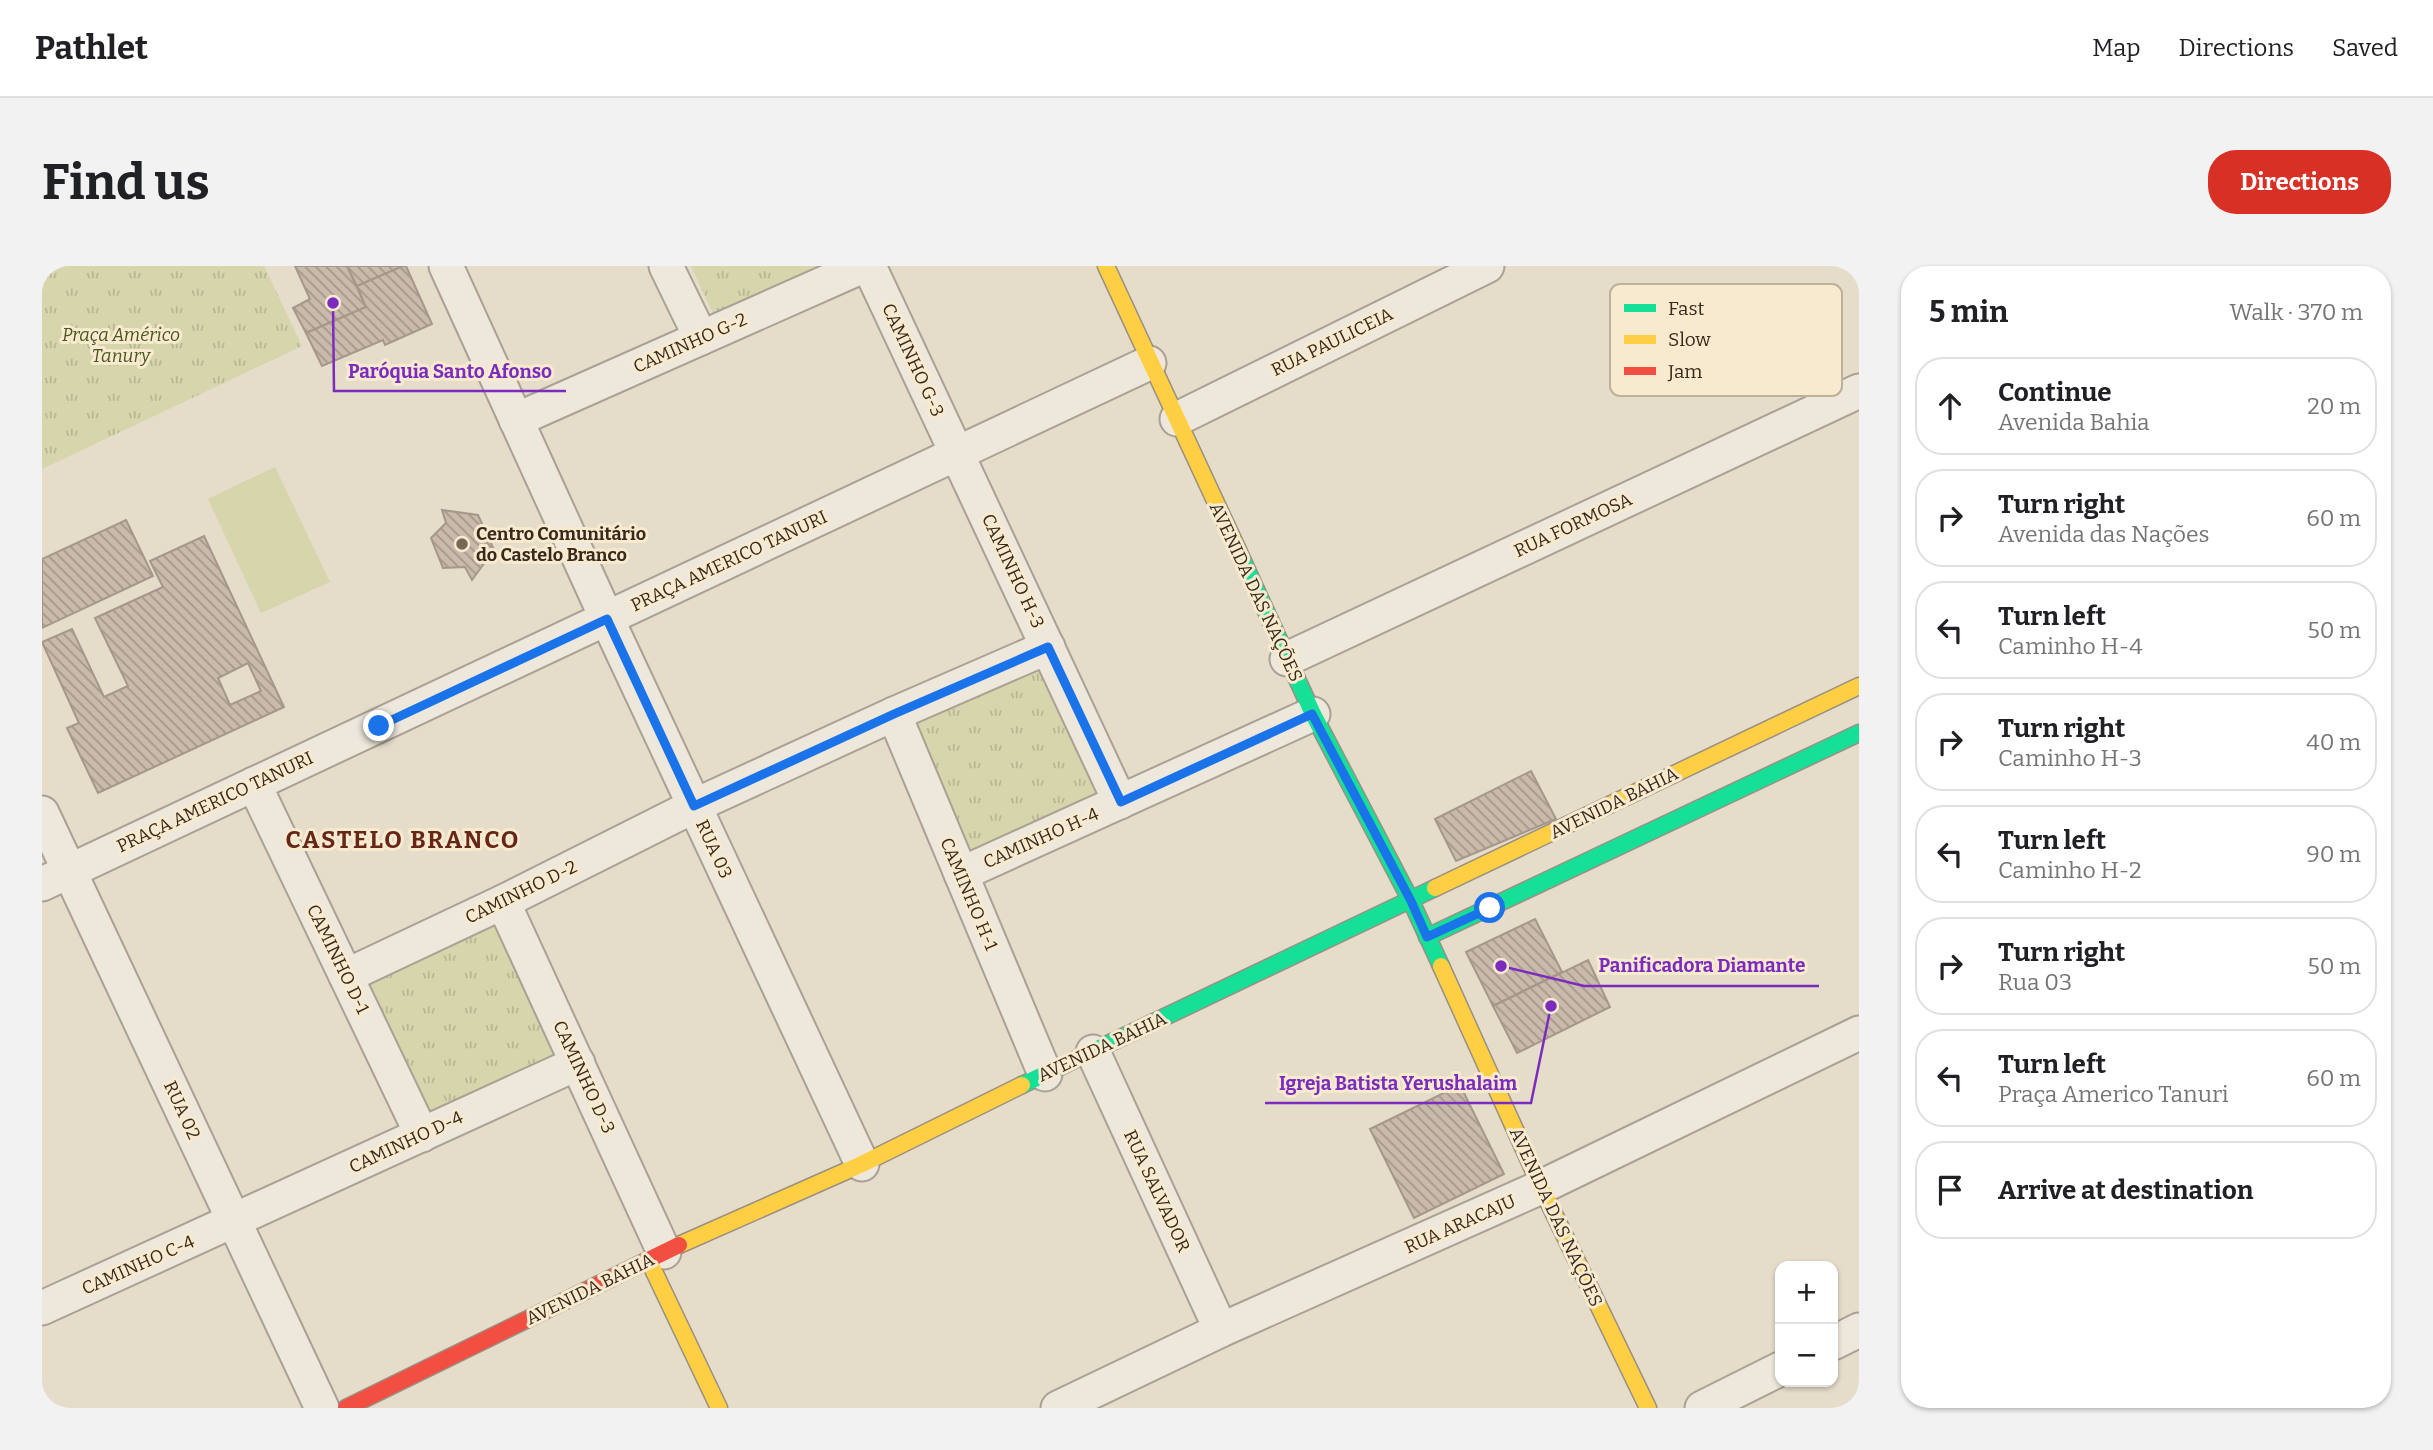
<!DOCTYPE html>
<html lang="en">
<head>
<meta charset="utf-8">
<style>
  :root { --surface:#fff; --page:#f2f2f2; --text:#202124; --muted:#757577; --line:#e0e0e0; --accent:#d93025 }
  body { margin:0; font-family:Bitter,serif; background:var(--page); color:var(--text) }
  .controls { position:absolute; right:21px; bottom:21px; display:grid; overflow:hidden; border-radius:14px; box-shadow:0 2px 5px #0004 }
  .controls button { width:63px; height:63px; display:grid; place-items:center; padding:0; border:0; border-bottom:2px solid var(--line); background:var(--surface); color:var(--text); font:35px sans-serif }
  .stop { position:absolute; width:21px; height:21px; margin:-16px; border:5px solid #1a73e8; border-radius:50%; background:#fff }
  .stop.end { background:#1a73e8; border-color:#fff; box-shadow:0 2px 7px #0008 }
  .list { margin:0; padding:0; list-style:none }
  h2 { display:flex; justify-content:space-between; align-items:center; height:91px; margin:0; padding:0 28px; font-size:30px }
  h2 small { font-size:23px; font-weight:400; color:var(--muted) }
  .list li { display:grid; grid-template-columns:46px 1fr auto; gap:21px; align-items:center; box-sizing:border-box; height:98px; margin:0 14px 14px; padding:0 14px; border:2px solid var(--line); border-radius:28px }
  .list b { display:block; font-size:26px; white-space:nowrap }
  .list p { margin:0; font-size:23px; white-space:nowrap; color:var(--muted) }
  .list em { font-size:23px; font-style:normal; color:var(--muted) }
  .icon { flex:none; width:38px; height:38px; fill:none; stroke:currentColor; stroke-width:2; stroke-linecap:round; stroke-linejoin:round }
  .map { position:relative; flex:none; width:1817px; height:1142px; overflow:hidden; border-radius:28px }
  header { display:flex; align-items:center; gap:42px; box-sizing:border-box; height:98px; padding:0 35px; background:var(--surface); border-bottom:2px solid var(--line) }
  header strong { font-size:33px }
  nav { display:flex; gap:38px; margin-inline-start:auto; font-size:24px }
  .intro { display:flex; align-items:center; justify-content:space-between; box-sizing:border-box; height:168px; padding:0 42px }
  h1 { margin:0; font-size:49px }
  .button { padding:18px 32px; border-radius:28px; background:var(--accent); color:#fff; font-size:24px; font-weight:700 }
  main { display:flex; gap:42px; padding:0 42px }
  aside { flex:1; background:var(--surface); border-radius:28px; box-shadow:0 2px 5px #0004 }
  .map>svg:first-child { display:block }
  .park { fill:url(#park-tufts) }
  .garden { fill:#d6d5ab }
  .building { fill:url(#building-back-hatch); stroke:#a5978a; stroke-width:2; fill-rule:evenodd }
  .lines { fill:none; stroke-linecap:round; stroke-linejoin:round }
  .street-casing { stroke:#aaa194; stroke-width:37 }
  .fast-casing { stroke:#999083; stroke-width:19 }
  .slow-casing { stroke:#999083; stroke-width:19 }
  .jam-casing { stroke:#999083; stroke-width:19 }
  .street { stroke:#ede7dc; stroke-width:33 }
  .fast { stroke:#16e098; stroke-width:16 }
  .slow { stroke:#ffcf43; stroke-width:16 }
  .jam { stroke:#f24e42; stroke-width:16 }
  .route { stroke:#1a73e8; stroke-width:9 }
  .poi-dot { fill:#756859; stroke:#f7eacf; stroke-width:2.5 }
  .labels { text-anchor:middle; stroke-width:6; stroke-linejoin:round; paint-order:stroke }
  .park-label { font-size:18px; font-style:italic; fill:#4a5621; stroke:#f7eacf }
  .street-label { font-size:18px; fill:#38291c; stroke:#f7eacf }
  .poi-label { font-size:18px; font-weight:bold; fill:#38291c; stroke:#f7eacf; text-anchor:start }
  .district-label { font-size:24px; font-weight:bold; letter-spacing:2px; fill:#672718; stroke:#f7eacf }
  .key { fill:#f7eacf; stroke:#beb099; stroke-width:2 }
  .key-label { font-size:19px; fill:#38291c }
  .leader { fill:none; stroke:#7b2cbf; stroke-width:2.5 }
  .callout-dot { fill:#7b2cbf; stroke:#f7eacf; stroke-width:2.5 }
  .callout-label { font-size:19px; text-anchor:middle; font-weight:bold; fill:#7b2cbf; stroke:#f7eacf; stroke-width:6; stroke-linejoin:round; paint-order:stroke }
</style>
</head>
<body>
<header>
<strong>Pathlet</strong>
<nav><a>Map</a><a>Directions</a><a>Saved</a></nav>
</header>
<div class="intro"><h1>Find us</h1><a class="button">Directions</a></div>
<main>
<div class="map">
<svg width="1817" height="1142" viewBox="0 0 1817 1142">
  <defs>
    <pattern id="park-tufts" width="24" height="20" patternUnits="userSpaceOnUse" patternTransform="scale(1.75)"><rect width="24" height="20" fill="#d6d5ab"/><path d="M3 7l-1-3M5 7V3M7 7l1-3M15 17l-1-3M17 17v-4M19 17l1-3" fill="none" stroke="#b8b793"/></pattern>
    <pattern id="building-back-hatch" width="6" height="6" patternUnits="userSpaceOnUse" patternTransform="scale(1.75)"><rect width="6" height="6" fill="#c9baab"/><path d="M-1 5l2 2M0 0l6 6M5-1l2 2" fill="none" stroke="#a4978a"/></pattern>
  </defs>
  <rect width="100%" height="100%" fill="#e5dcca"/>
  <g class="park">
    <polygon points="0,0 222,0 260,80 0,203"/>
    <polygon points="649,0 799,0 675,56"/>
    <polygon points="1003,391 1065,528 929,589 867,452"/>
    <polygon points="460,646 524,785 381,850 317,711"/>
  </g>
  <polygon class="garden" points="233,201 288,316 219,347 166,233"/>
  <g class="building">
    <polygon points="253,0 305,0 324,41 264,67 251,42 268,33"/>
    <polygon points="305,0 361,0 315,20"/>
    <polygon points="361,0 364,0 390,58 343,79 341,74 280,100 264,67 324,41 315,20"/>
    <polygon points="400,244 436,249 452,284 430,314 423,301 401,302 389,272 404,257"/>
    <polygon points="84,254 111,310 0,362 0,293"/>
    <path d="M 162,270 L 242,441 L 56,527 L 25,462 L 37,457 L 0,376 L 30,363 L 62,431 L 86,420 L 53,352 L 121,321 L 108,295 ZM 206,397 L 219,425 L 188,439 L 176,412 Z"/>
    <polygon points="1489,505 1514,553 1414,595 1393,553"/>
    <polygon points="1493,653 1520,706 1451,740 1424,686"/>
    <polygon points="1546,694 1568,741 1475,787 1451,740"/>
    <polygon points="1418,819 1462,908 1372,952 1328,863"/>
  </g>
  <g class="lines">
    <g class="street-casing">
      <g id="street">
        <polyline points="404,0 565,353 820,898"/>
        <polyline points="624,0 659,72"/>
        <polyline points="827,0 1078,536"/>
        <polyline points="1135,153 1445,0"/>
        <polyline points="474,154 821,0"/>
        <polyline points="1245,393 1817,125"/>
        <polyline points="852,448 1003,808"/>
        <polyline points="212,518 380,869"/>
        <polyline points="0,547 280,1142"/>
        <polyline points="919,608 1271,448"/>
        <polyline points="0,618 1107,97"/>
        <polyline points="461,636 622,986"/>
        <polyline points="304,710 461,636 652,540 852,448 1006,381"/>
        <polyline points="1051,786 1179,1064"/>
        <polyline points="0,1042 536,797"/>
        <polyline points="1791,1077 1817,1064"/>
        <polyline points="1016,1142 1179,1064 1499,921 1817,767"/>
        <polyline points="1660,1142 1738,1103"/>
      </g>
    </g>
    <g class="fast-casing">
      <g id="fast">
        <polyline points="1195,282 1271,448 1369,635 1399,700"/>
        <polyline points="1385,671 1817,467"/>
        <polyline points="980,819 1393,622"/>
      </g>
    </g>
    <g class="slow-casing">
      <g id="slow">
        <polyline points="1064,0 1195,282"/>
        <polyline points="1393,622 1817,420"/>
        <polyline points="1399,700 1499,921 1606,1142"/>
        <polyline points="637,979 820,898 980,819"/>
        <polyline points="607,995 677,1142"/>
      </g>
    </g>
    <g class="jam-casing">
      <polyline id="jam" points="304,1142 637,979"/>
    </g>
    <use href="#street" class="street"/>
    <use href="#fast" class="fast"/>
    <use href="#slow" class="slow"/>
    <use href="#jam" class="jam"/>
  </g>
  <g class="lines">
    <polyline class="route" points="337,460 565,353 652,540 852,448 1006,381 1079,536 1270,448 1369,635 1385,671 1448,642"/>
  </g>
  <circle class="poi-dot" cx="420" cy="278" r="7"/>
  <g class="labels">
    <g class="park-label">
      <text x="79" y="75">Praça Américo<tspan x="79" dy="21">Tanury</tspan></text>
    </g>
    <g class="street-label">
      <text transform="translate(1290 76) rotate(-26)" y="6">RUA PAULICEIA</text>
      <text transform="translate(648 77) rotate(-24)" y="6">CAMINHO G-2</text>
      <text transform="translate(871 94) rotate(65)" y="6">CAMINHO G-3</text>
      <text transform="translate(1531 259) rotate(-25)" y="6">RUA FORMOSA</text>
      <text transform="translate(687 295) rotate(-25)" y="6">PRAÇA AMERICO TANURI</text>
      <text transform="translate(971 305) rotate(65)" y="6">CAMINHO H-3</text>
      <text transform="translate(1214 326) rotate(65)" y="6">AVENIDA DAS NAÇÕES</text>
      <text transform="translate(173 536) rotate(-25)" y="6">PRAÇA AMERICO TANURI</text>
      <text transform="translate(1572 537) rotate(-26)" y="6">AVENIDA BAHIA</text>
      <text transform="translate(999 572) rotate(-24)" y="6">CAMINHO H-4</text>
      <text transform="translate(672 583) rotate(65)" y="6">RUA 03</text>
      <text transform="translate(479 626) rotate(-26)" y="6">CAMINHO D-2</text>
      <text transform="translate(927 628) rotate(67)" y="6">CAMINHO H-1</text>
      <text transform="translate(296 693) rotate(64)" y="6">CAMINHO D-1</text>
      <text transform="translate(1060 781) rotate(-25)" y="6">AVENIDA BAHIA</text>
      <text transform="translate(542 811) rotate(65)" y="6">CAMINHO D-3</text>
      <text transform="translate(140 844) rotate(65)" y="6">RUA 02</text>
      <text transform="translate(364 876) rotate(-25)" y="6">CAMINHO D-4</text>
      <text transform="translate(1115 925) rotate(65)" y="6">RUA SALVADOR</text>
      <text transform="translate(1514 951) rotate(65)" y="6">AVENIDA DAS NAÇÕES</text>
      <text transform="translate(1418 958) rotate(-24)" y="6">RUA ARACAJU</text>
      <text transform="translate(96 999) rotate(-24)" y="6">CAMINHO C-4</text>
      <text transform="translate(548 1023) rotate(-26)" y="6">AVENIDA BAHIA</text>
    </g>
    <g class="poi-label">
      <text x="434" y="274">Centro Comunitário<tspan x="434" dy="21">do Castelo Branco</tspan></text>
    </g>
    <g class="district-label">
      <text x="361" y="582">CASTELO BRANCO</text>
    </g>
  </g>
  <rect x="1568" y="18" width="232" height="112" rx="10" class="key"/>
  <rect x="1582" y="38" width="32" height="8" fill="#16e098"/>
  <rect x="1582" y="69" width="32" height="9" fill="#ffcf43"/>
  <rect x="1582" y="101" width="32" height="8" fill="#f24e42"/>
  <g class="key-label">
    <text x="1626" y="49">Fast</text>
    <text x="1626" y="80">Slow</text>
    <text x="1626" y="112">Jam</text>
  </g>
  <path class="leader" d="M291 37L292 125H524M1459 700L1542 720H1777M1509 740L1489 837H1223"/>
  <g class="callout-dot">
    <circle cx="291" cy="37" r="7"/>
    <circle cx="1459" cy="700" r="7"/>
    <circle cx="1509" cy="740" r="7"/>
  </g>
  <g class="callout-label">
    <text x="408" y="112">Paróquia Santo Afonso</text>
    <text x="1660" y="706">Panificadora Diamante</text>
    <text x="1356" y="824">Igreja Batista Yerushalaim</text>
  </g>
</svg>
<div class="controls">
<button>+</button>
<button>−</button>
</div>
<div class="stop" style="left:1448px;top:642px"></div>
<div class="stop end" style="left:337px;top:460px"></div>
</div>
<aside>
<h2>5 min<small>Walk · 370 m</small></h2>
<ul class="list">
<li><svg class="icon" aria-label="ahead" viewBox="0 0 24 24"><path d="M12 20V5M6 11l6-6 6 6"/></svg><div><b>Continue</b><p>Avenida Bahia</p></div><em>20 m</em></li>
<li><svg class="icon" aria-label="right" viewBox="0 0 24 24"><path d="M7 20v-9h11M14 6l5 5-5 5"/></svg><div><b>Turn right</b><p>Avenida das Nações</p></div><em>60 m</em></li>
<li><svg class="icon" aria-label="left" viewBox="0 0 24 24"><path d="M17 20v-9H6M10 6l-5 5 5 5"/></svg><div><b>Turn left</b><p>Caminho H-4</p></div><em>50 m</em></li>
<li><svg class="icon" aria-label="right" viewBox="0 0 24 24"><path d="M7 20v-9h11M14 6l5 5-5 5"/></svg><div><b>Turn right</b><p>Caminho H-3</p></div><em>40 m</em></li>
<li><svg class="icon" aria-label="left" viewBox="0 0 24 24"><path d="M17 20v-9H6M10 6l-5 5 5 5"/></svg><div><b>Turn left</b><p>Caminho H-2</p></div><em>90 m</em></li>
<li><svg class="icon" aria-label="right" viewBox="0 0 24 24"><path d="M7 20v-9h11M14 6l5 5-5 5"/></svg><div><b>Turn right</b><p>Rua 03</p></div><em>50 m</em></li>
<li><svg class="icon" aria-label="left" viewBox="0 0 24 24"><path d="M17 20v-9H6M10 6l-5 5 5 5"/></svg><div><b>Turn left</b><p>Praça Americo Tanuri</p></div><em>60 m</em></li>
<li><svg class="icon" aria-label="arrive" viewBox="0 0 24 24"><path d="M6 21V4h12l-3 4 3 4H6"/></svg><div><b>Arrive at destination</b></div></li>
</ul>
</aside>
</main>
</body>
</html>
